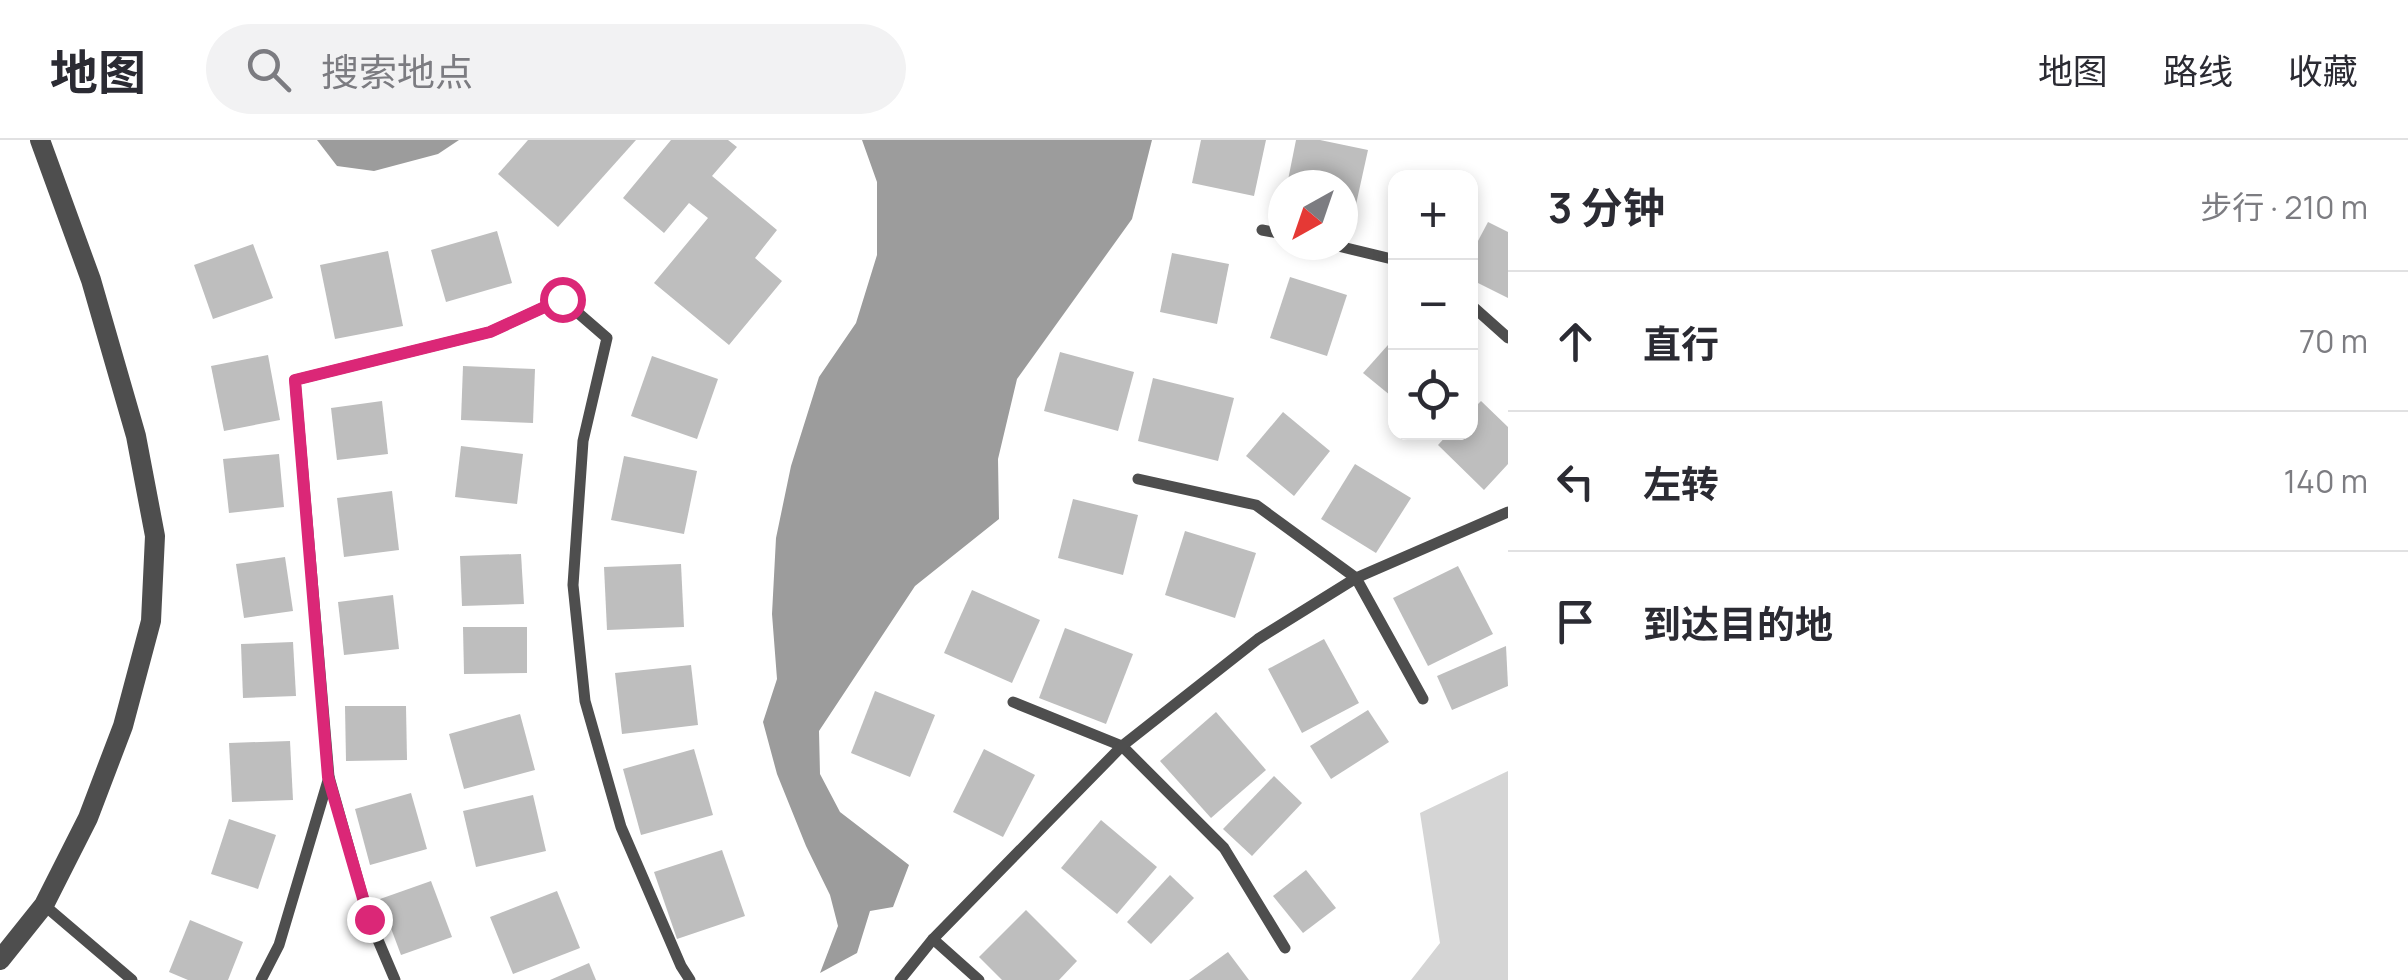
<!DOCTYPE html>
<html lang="zh">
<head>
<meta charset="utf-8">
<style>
  :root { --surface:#fff; --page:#f2f2f3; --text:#2b2b33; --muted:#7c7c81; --line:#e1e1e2 }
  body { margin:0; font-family:Manrope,"Noto Sans SC",sans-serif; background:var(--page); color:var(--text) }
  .controls { position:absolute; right:30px; top:30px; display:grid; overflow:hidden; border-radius:20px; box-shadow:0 5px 15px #0003 }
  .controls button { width:90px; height:90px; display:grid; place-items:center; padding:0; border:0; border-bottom:2px solid var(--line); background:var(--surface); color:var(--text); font:50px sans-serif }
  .compass { position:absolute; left:1268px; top:30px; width:90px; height:90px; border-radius:50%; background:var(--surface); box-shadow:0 5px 15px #0003; rotate:220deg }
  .stop { position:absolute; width:30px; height:30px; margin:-22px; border:8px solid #db2777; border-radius:50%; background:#fff }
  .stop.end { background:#db2777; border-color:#fff; box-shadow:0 2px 10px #0008 }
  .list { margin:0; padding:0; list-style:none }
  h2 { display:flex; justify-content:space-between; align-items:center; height:130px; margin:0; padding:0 40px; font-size:42px }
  h2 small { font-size:32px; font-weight:400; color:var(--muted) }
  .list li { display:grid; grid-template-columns:65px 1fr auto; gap:30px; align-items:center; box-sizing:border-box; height:140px; padding:0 40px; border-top:2px solid var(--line) }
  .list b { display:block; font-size:38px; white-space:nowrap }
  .list em { font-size:32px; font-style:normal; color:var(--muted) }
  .icon { flex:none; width:55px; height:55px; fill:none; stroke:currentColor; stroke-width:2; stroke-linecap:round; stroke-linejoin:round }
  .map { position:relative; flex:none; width:1508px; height:840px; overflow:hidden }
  header { display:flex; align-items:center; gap:60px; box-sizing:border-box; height:140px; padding:0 50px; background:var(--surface); border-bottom:2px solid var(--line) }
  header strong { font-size:48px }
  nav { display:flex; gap:55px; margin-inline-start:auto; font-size:35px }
  .search { width:700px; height:90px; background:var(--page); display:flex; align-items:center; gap:25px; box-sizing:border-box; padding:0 35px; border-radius:55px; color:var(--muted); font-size:38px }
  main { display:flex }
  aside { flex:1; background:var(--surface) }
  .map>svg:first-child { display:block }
  .green { fill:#d5d5d5 }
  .water { fill:#9c9c9c }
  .building { fill:#bebebe }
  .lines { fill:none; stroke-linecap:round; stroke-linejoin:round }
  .lane { stroke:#4e4e4e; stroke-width:11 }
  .street { stroke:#4e4e4e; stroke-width:20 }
  .route { stroke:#db2777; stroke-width:12 }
</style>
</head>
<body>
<header>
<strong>地图</strong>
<div class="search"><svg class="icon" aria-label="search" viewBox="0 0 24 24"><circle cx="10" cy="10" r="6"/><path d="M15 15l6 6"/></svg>搜索地点</div>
<nav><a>地图</a><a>路线</a><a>收藏</a></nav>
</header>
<main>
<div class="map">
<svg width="1508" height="840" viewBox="0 0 1508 840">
  <rect width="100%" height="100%" fill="#fff"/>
  <polygon class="green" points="1508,631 1508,840 1411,840 1440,803 1420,673"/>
  <g class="water">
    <polygon points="317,0 459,0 438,14 374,31 337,26"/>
    <polygon points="862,0 1152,0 1132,79 1017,239 998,319 999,379 915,446 819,591 820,634 840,672 909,725 893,767 870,771 857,813 820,833 838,786 830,755 806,706 777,634 763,582 777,539 772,474 776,398 791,326 819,237 856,183 877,115 877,42"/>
  </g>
  <g class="building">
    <polygon points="528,0 636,0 558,87 498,34"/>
    <polygon points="671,0 728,0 737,7 712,36 777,90 755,118 782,141 729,205 654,143 708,78 689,63 664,93 623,58"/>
    <polygon points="1201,0 1266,0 1254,56 1192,43"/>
    <polygon points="1296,0 1320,0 1368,10 1353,78 1343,76 1343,45 1287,45"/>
    <polygon points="1488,82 1508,92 1508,158 1470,139 1470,116"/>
    <polygon points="497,91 512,143 446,162 431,110"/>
    <polygon points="253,104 273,158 213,179 194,125"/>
    <polygon points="388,111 403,186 335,199 320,125"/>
    <polygon points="1172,113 1229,124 1217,184 1160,172"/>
    <polygon points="1290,137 1347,155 1327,216 1270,198"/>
    <polygon points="1396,196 1396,260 1363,233"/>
    <polygon points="1060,212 1134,232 1118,291 1044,271"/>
    <polygon points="268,215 280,280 224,291 211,226"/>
    <polygon points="652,216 718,239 697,299 631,276"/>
    <polygon points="463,226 535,229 533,283 461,280"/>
    <polygon points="1153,238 1234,258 1218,321 1138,301"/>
    <polygon points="382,261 388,314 337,320 331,268"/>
    <polygon points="1481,261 1508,287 1508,324 1484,350 1438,305 1450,292 1470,292 1470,272"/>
    <polygon points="1283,272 1330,311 1294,356 1246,316"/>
    <polygon points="461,306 523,314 517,364 455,357"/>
    <polygon points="279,314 284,367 229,373 223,319"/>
    <polygon points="624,316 697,331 684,394 611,380"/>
    <polygon points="1355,324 1411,358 1376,413 1321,379"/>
    <polygon points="392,351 399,410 344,417 337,358"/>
    <polygon points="1073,359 1138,375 1123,435 1058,418"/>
    <polygon points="1185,391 1256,413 1235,478 1165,455"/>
    <polygon points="521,414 524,464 462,466 460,416"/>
    <polygon points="285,417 293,471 244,478 236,424"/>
    <polygon points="681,424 684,487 607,490 604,427"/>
    <polygon points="1458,426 1493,494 1428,526 1393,458"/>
    <polygon points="972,450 1040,480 1012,543 944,513"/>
    <polygon points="393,455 399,509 344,515 338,462"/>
    <polygon points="463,487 527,487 527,533 464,534"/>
    <polygon points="1065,488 1133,514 1106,584 1039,558"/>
    <polygon points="1324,499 1359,563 1302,593 1268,529"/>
    <polygon points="293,502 296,556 243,558 241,504"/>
    <polygon points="1506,506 1508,546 1452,570 1437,536"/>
    <polygon points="691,525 698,585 622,594 615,533"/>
    <polygon points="875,551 935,575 910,637 851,613"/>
    <polygon points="345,566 406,566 407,620 346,621"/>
    <polygon points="1368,570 1389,602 1331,639 1310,606"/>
    <polygon points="1216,572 1266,630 1211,678 1160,621"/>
    <polygon points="520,574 535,630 464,649 449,594"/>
    <polygon points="290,601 293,660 232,662 229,603"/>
    <polygon points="694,609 713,675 641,695 623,629"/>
    <polygon points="984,609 1035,635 1003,697 953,672"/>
    <polygon points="1274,636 1302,663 1252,716 1223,689"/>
    <polygon points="411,653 427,709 370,725 355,669"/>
    <polygon points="533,655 546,711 476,727 463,671"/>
    <polygon points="229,679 276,695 258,749 211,734"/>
    <polygon points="1101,680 1157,727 1117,774 1061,728"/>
    <polygon points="722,710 745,776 677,799 654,732"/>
    <polygon points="1306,730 1336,768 1303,793 1273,756"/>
    <polygon points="1170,735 1194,758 1151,804 1127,782"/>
    <polygon points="431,741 452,797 401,815 380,759"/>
    <polygon points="557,751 580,808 513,834 490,777"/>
    <polygon points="1026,770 1077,821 1059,840 1002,840 979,817"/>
    <polygon points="190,780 243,802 228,840 188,840 169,832"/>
    <polygon points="1228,812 1249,840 1189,840"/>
    <polygon points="589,823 596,840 550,840"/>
  </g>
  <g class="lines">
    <g class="lane">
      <polyline points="1262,90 1283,94"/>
      <polyline points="1334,105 1396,120"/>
      <polyline points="1470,164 1508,198"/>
      <polyline points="1138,339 1256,365 1356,438 1423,559"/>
      <polyline points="1013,562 1122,606 1224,708 1285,808"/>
      <polyline points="44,765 132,840"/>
      <polyline points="933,799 979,840"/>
      <polyline points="261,840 279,805 329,637"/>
      <polyline points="395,840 369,779 329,637 295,240 490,192 562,159 607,198 583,301 573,445 585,561 621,687 681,826 690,840"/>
      <polyline points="900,840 933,799 1122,606 1258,499 1356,438 1508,372"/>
    </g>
    <polyline class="street" points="0,820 44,765 88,678 123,586 151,481 155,396 136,296 91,140 40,0"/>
  </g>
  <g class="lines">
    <polyline class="route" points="369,779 328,637 295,240 490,192 562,159"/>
  </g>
</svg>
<div class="controls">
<button>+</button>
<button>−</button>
<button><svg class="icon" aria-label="locate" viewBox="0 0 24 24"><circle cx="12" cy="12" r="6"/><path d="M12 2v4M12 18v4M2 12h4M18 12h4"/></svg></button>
</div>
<svg class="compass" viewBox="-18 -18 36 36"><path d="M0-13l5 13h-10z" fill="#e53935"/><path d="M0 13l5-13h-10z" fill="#7c7c81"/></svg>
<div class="stop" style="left:562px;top:159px"></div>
<div class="stop end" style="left:369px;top:779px"></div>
</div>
<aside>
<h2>3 分钟<small>步行 · 210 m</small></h2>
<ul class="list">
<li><svg class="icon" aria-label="ahead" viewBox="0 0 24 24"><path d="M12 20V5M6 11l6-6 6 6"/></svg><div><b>直行</b></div><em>70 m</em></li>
<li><svg class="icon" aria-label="left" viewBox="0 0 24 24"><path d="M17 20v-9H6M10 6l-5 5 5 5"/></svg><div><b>左转</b></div><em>140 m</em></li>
<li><svg class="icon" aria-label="arrive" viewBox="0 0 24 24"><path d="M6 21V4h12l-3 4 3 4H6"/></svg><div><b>到达目的地</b></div></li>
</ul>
</aside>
</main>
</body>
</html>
